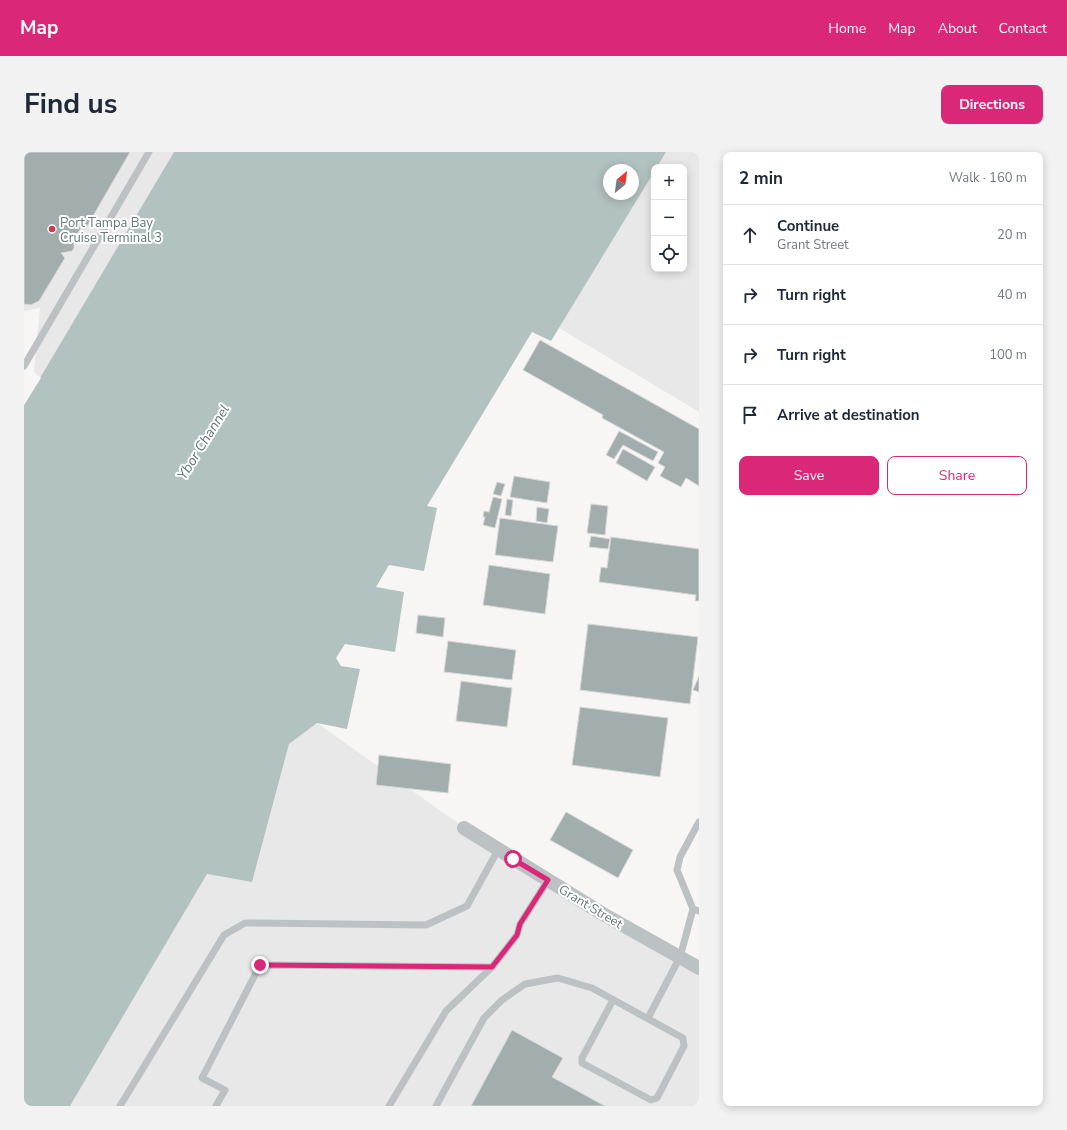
<!DOCTYPE html>
<html lang="en">
<head>
<meta charset="utf-8">
<style>
  :root { --surface:#fff; --page:#f2f2f3; --text:#1f2937; --muted:#747a83; --line:#e0e1e3; --accent:#db2777 }
  body { margin:0; font-family:"Nunito Sans",sans-serif; background:var(--page); color:var(--text) }
  .controls { position:absolute; right:12px; top:12px; display:grid; overflow:hidden; border-radius:8px; box-shadow:0 2px 10px #0003 }
  .controls button { width:36px; height:36px; display:grid; place-items:center; padding:0; border:0; border-bottom:1px solid var(--line); background:var(--surface); color:var(--text); font:20px sans-serif }
  .compass { position:absolute; left:579px; top:12px; width:36px; height:36px; border-radius:50%; background:var(--surface); box-shadow:0 2px 10px #0003; rotate:29deg }
  .stop { position:absolute; width:12px; height:12px; margin:-9px; border:3px solid #db2777; border-radius:50%; background:#fff }
  .stop.end { background:#db2777; border-color:#fff; box-shadow:0 1px 4px #0008 }
  .list { margin:0; padding:0; list-style:none }
  h2 { display:flex; justify-content:space-between; align-items:center; height:52px; margin:0; padding:0 16px; font-size:17px }
  h2 small { font-size:13px; font-weight:400; color:var(--muted) }
  .list li { display:grid; grid-template-columns:26px 1fr auto; gap:12px; align-items:center; box-sizing:border-box; height:60px; padding:0 16px; border-top:1px solid var(--line) }
  .list b { display:block; font-size:15px; white-space:nowrap }
  .list p { margin:0; font-size:13px; white-space:nowrap; color:var(--muted) }
  .list em { font-size:13px; font-style:normal; color:var(--muted) }
  .actions { display:flex; gap:8px; padding:12px 16px }
  .actions a { flex:1; padding:9px 0; border:1px solid var(--accent); border-radius:8px; text-align:center; font-size:14px; color:var(--accent) }
  .actions .main { background:var(--accent); color:#fff }
  .icon { flex:none; width:22px; height:22px; fill:none; stroke:currentColor; stroke-width:2; stroke-linecap:round; stroke-linejoin:round }
  .map { position:relative; flex:none; width:675px; height:954px; overflow:hidden; border-radius:8px }
  header { display:flex; align-items:center; gap:24px; box-sizing:border-box; height:56px; padding:0 20px; background:var(--accent); color:#fff }
  header strong { font-size:19px }
  nav { display:flex; gap:22px; margin-inline-start:auto; font-size:14px }
  .intro { display:flex; align-items:center; justify-content:space-between; box-sizing:border-box; height:96px; padding:0 24px }
  h1 { margin:0; font-size:28px }
  .button { padding:10px 18px; border-radius:8px; background:var(--accent); color:#fff; font-size:14px; font-weight:700 }
  main { display:flex; gap:24px; padding:0 24px }
  aside { flex:1; background:var(--surface); border-radius:8px; box-shadow:0 2px 10px #0003 }
  .map>svg:first-child { display:block }
  .built { fill:#e7e8e7 }
  .water { fill:#b2c2c0; fill-rule:evenodd }
  .pier { fill:#f7f6f4 }
  .building { fill:#a2aeae; stroke:#d8d8d7 }
  .lines { fill:none; stroke-linecap:round; stroke-linejoin:round }
  .service { stroke:#bcc2c3; stroke-width:7 }
  .minor { stroke:#bcc2c3; stroke-width:14 }
  .route { stroke:#db2777; stroke-width:5 }
  .poi-dot { fill:#cf3c4e; stroke:#fff; stroke-width:1.5 }
  .labels { text-anchor:middle; stroke-width:4; stroke-linejoin:round; paint-order:stroke }
  .poi-label { font-size:13px; fill:#657a7c; stroke:#fff; text-anchor:start }
  .street-label { font-size:13px; fill:#657a7c; stroke:#fff }
  .water-label { font-size:14px; font-style:italic; fill:#607775; stroke:#fff }
</style>
</head>
<body>
<header>
<strong>Map</strong>
<nav><a>Home</a><a>Map</a><a>About</a><a>Contact</a></nav>
</header>
<div class="intro"><h1>Find us</h1><a class="button">Directions</a></div>
<main>
<div class="map">
<svg width="675" height="954" viewBox="0 0 675 954">
  <rect width="100%" height="100%" fill="#f7f6f4"/>
  <g class="built">
    <polygon points="0,0 150,0 17,226 10,220 16,156 0,159"/>
    <polygon points="642,0 675,0 675,260 535,176 630,20 630,117 660,117 660,15 633,15"/>
    <polygon points="293,571 455,686 675,817 675,954 46,954 183,722 228,730 265,592"/>
  </g>
  <path class="water" d="M 150,0 L 642,0 L 633,15 L 630,15 L 630,20 L 527,189 L 508,180 L 403,354 L 413,356 L 400,419 L 365,413 L 352,435 L 380,440 L 371,500 L 321,492 L 312,506 L 317,514 L 336,517 L 323,577 L 293,571 L 265,592 L 228,730 L 183,722 L 46,954 L 0,954 L 0,253 ZM 585,18 L 609,18 L 609,42 L 585,42 Z"/>
  <polygon class="pier" points="15,224 17,226 0,253 0,249"/>
  <g class="building">
    <polygon points="0,0 106,0 61,78 57,76 50,87 50,96 48,99 37,101 41,106 15,149 7,153 0,152"/>
    <polygon points="516,188 675,277 675,334 662,326 657,335 636,324 641,315 634,311 640,300 578,266 579,263 499,218"/>
    <polygon points="595,279 634,300 629,309 599,293 590,307 582,303"/>
    <polygon points="599,297 631,315 623,329 592,311"/>
    <polygon points="490,324 526,330 523,351 486,345"/>
    <polygon points="473,330 481,332 477,344 469,342"/>
    <polygon points="469,345 478,347 471,376 459,373 461,365 459,365 460,359 465,360"/>
    <polygon points="483,347 489,348 487,364 481,363"/>
    <polygon points="567,352 584,354 581,383 563,381"/>
    <polygon points="513,355 525,357 523,371 512,369"/>
    <polygon points="476,366 534,374 529,410 471,403"/>
    <polygon points="567,384 586,387 584,397 565,395"/>
    <polygon points="587,385 675,397 675,449 671,449 672,443 575,430 577,415 583,416"/>
    <polygon points="465,413 526,422 521,462 459,453"/>
    <polygon points="394,463 421,466 419,485 392,481"/>
    <polygon points="564,472 674,485 666,552 556,538"/>
    <polygon points="424,489 492,498 488,528 420,520"/>
    <polygon points="675,524 675,540 669,538"/>
    <polygon points="437,529 488,536 483,575 432,569"/>
    <polygon points="556,555 644,566 636,625 548,613"/>
    <polygon points="355,603 427,612 424,641 352,633"/>
    <polygon points="542,660 609,698 594,726 526,688"/>
    <polygon points="488,878 539,906 528,925 581,954 447,954"/>
  </g>
  <g class="lines">
    <g class="service">
      <polyline points="0,214 125,0"/>
      <polyline points="675,670 656,705 653,718 669,757 675,759"/>
      <polyline points="624,866 656,805 669,757"/>
      <polyline points="96,954 200,783 221,771 402,773 443,754 474,698"/>
      <polyline points="192,954 201,938 178,926 236,813 468,815"/>
      <polyline points="365,954 422,859 468,815 493,783 496,772 524,728"/>
      <polyline points="412,954 460,866 478,848 501,832 534,826 568,836 659,886 660,894 633,946 627,948 558,911 558,906 589,848"/>
    </g>
    <polyline class="minor" points="440,676 579,762 675,816"/>
  </g>
  <g class="lines">
    <polyline class="route" points="236,813 468,815 493,783 496,772 524,728 489,707"/>
  </g>
  <circle class="poi-dot" cx="28" cy="77" r="4"/>
  <g class="labels">
    <g class="poi-label">
      <text x="36" y="75">Port Tampa Bay<tspan x="36" dy="15">Cruise Terminal 3</tspan></text>
    </g>
    <g class="street-label">
      <text transform="translate(567 754) rotate(31)" y="5">Grant Street</text>
    </g>
    <g class="water-label">
      <text transform="translate(179 290) rotate(-58)" y="5">Ybor Channel</text>
    </g>
  </g>
</svg>
<div class="controls">
<button>+</button>
<button>−</button>
<button><svg class="icon" aria-label="locate" viewBox="0 0 24 24"><circle cx="12" cy="12" r="6"/><path d="M12 2v4M12 18v4M2 12h4M18 12h4"/></svg></button>
</div>
<svg class="compass" viewBox="-18 -18 36 36"><path d="M0-13l5 13h-10z" fill="#e53935"/><path d="M0 13l5-13h-10z" fill="#747a83"/></svg>
<div class="stop" style="left:489px;top:707px"></div>
<div class="stop end" style="left:236px;top:813px"></div>
</div>
<aside>
<h2>2 min<small>Walk · 160 m</small></h2>
<ul class="list">
<li><svg class="icon" aria-label="ahead" viewBox="0 0 24 24"><path d="M12 20V5M6 11l6-6 6 6"/></svg><div><b>Continue</b><p>Grant Street</p></div><em>20 m</em></li>
<li><svg class="icon" aria-label="right" viewBox="0 0 24 24"><path d="M7 20v-9h11M14 6l5 5-5 5"/></svg><div><b>Turn right</b></div><em>40 m</em></li>
<li><svg class="icon" aria-label="right" viewBox="0 0 24 24"><path d="M7 20v-9h11M14 6l5 5-5 5"/></svg><div><b>Turn right</b></div><em>100 m</em></li>
<li><svg class="icon" aria-label="arrive" viewBox="0 0 24 24"><path d="M6 21V4h12l-3 4 3 4H6"/></svg><div><b>Arrive at destination</b></div></li>
</ul>
<div class="actions"><a class="main">Save</a><a>Share</a></div>
</aside>
</main>
</body>
</html>
